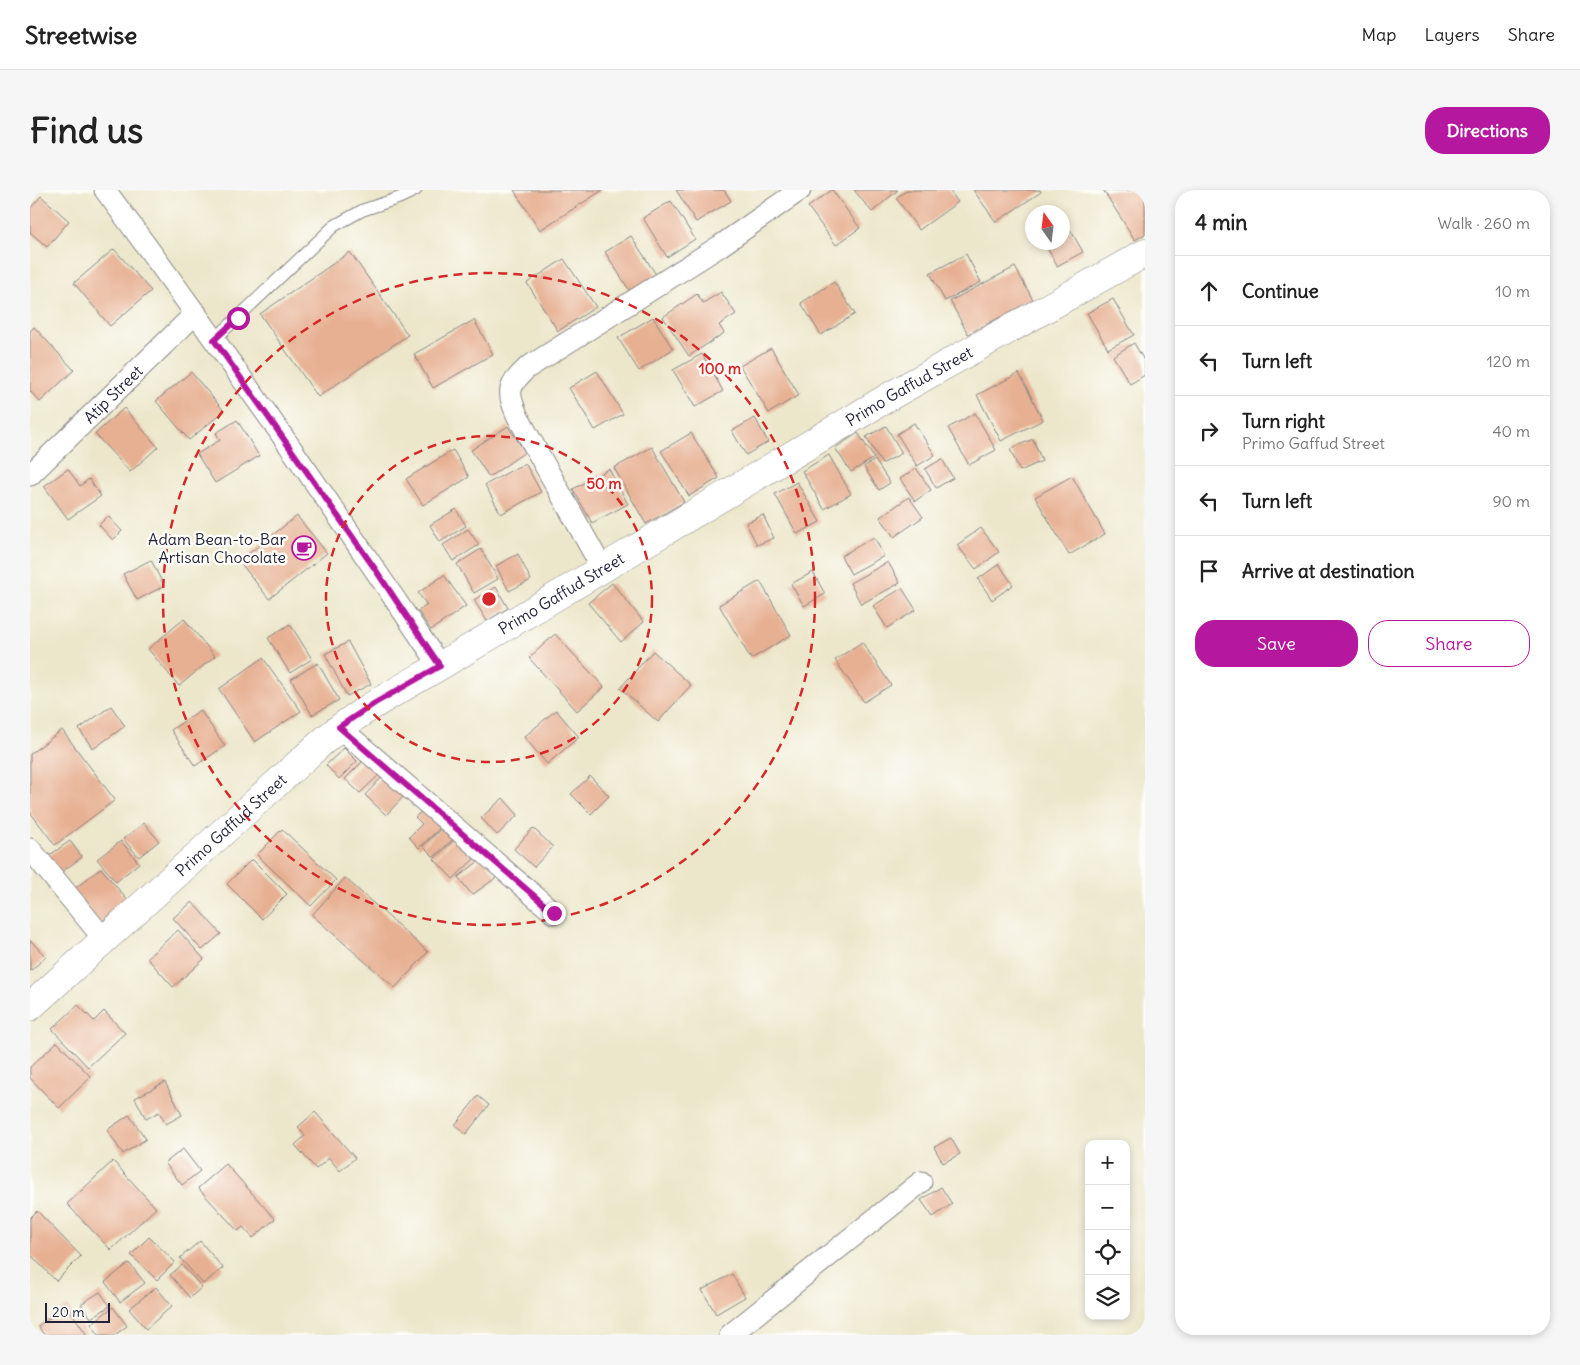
<!DOCTYPE html>
<html lang="en">
<head>
<meta charset="utf-8">
<style>
  :root { --surface:#fff; --page:#f6f6f6; --text:#222; --muted:#767676; --line:#e0e0e0; --accent:#b5179e }
  body { margin:0; font-family:Delius,sans-serif; background:var(--page); color:var(--text) }
  .controls { position:absolute; right:15px; bottom:15px; display:grid; overflow:hidden; border-radius:10px; box-shadow:0 2px 8px #0003 }
  .controls button { width:45px; height:45px; display:grid; place-items:center; padding:0; border:0; border-bottom:1px solid var(--line); background:var(--surface); color:var(--text); font:25px sans-serif }
  .compass { position:absolute; left:995px; top:15px; width:45px; height:45px; border-radius:50%; background:var(--surface); box-shadow:0 2px 8px #0003; rotate:346deg }
  .scale { position:absolute; left:15px; bottom:12px; width:65px; box-sizing:border-box; padding-left:5px; border:2px solid #22223b; border-top:0; font-size:14px; line-height:18px; white-space:nowrap; color:#22223b; -webkit-text-stroke:4px #fdfcf7; paint-order:stroke }
  .stop { position:absolute; width:15px; height:15px; margin:-11px; border:4px solid #b5179e; border-radius:50%; background:#fff }
  .stop.end { background:#b5179e; border-color:#fff; box-shadow:0 1px 5px #0008 }
  .list { margin:0; padding:0; list-style:none }
  h2 { display:flex; justify-content:space-between; align-items:center; height:65px; margin:0; padding:0 20px; font-size:21px }
  h2 small { font-size:16px; font-weight:400; color:var(--muted) }
  .list li { display:grid; grid-template-columns:32px 1fr auto; gap:15px; align-items:center; box-sizing:border-box; height:70px; padding:0 20px; border-top:1px solid var(--line) }
  .list b { display:block; font-size:19px; white-space:nowrap }
  .list p { margin:0; font-size:16px; white-space:nowrap; color:var(--muted) }
  .list em { font-size:16px; font-style:normal; color:var(--muted) }
  .actions { display:flex; gap:10px; padding:15px 20px }
  .actions a { flex:1; padding:11px 0; border:1px solid var(--accent); border-radius:20px; text-align:center; font-size:18px; color:var(--accent) }
  .actions .main { background:var(--accent); color:#fff }
  .icon { flex:none; width:28px; height:28px; fill:none; stroke:currentColor; stroke-width:2; stroke-linecap:round; stroke-linejoin:round }
  .map { position:relative; flex:none; width:1115px; height:1145px; overflow:hidden; border-radius:20px }
  header { display:flex; align-items:center; gap:30px; box-sizing:border-box; height:70px; padding:0 25px; background:var(--surface); border-bottom:1px solid var(--line) }
  header strong { font-size:24px }
  nav { display:flex; gap:28px; margin-inline-start:auto; font-size:18px }
  .intro { display:flex; align-items:center; justify-content:space-between; box-sizing:border-box; height:120px; padding:0 30px }
  h1 { margin:0; font-size:35px }
  .button { padding:12px 22px; border-radius:20px; background:var(--accent); color:#fff; font-size:18px; font-weight:700 }
  main { display:flex; gap:30px; padding:0 30px }
  aside { flex:1; background:var(--surface); border-radius:20px; box-shadow:0 2px 8px #0003 }
  .map>svg:first-child { display:block }
  .building { fill:#e7b093 }
  .lines { fill:none; stroke-linecap:round; stroke-linejoin:round }
  .lane-casing { stroke:#878483; stroke-width:13 }
  .street-casing { stroke:#878483; stroke-width:23 }
  .secondary-casing { stroke:#878483; stroke-width:29 }
  .lane { stroke:#fff; stroke-width:11 }
  .street { stroke:#fff; stroke-width:21 }
  .secondary { stroke:#fff; stroke-width:28 }
  .route { stroke:#b5179e; stroke-width:6 }
  .ring { fill:none; stroke:#d62828; stroke-width:2.5; stroke-dasharray:9 6 }
  .labels { text-anchor:middle; stroke-width:5; stroke-linejoin:round; paint-order:stroke }
  .street-label { font-size:16px; fill:#22223b; stroke:#fdfcf7 }
  .poi-label { font-size:16px; fill:#22223b; stroke:#fdfcf7; text-anchor:end }
  .centre { fill:#d62828; stroke:#fdfcf7; stroke-width:2.5 }
  .ring-label { font-size:15px; text-anchor:middle; font-weight:bold; fill:#d62828; stroke:#fdfcf7; stroke-width:5; stroke-linejoin:round; paint-order:stroke }
</style>
</head>
<body>
<header>
<strong>Streetwise</strong>
<nav><a>Map</a><a>Layers</a><a>Share</a></nav>
</header>
<div class="intro"><h1>Find us</h1><a class="button">Directions</a></div>
<main>
<div class="map">
<svg width="1115" height="1145" viewBox="0 0 1115 1145">
  <rect width="100%" height="100%" fill="#fdfcf7"/>
  <filter id="ink" filterUnits="userSpaceOnUse"><feTurbulence type="fractalNoise" baseFrequency=".02" numOctaves="2"/><feDisplacementMap in="SourceGraphic" scale="10" xChannelSelector="R" yChannelSelector="G"/><feConvolveMatrix kernelMatrix="1 2 1 2 8 2 1 2 1" color-interpolation-filters="sRGB"/></filter>
  <filter id="wash" filterUnits="userSpaceOnUse"><feTurbulence type="fractalNoise" baseFrequency=".0096" numOctaves="4" result="noise"/><feDisplacementMap in="SourceGraphic" scale="20" xChannelSelector="R" yChannelSelector="G"/><feGaussianBlur stdDeviation="1.12" result="paint"/><feColorMatrix in="noise" values="0 0 0 0 0 0 0 0 0 0 0 0 0 0 0 0 0 1.4 0 .05"/><feComposite in="paint" operator="in"/></filter>
  <g filter="url(#wash)">
    <rect width="100%" height="100%" fill="#ece7cb"/>
    <g id="blocks">
      <g class="building">
        <polygon points="484,0 573,0 510,40"/>
        <polygon points="646,0 694,0 701,11 666,32"/>
        <polygon points="802,0 830,38 806,55 778,17"/>
        <polygon points="824,0 868,0 842,22"/>
        <polygon points="877,0 919,0 928,12 889,40 866,8"/>
        <polygon points="943,0 1010,0 1011,2 966,32"/>
        <polygon points="1073,0 1112,0 1115,5 1115,44 1105,50"/>
        <polygon points="11,6 39,31 17,57 0,42 0,19"/>
        <polygon points="641,11 665,49 637,67 613,28"/>
        <polygon points="1032,25 1053,62 1027,76 1014,52 1032,52"/>
        <polygon points="601,46 627,86 601,103 575,62"/>
        <polygon points="84,59 121,101 80,136 44,93"/>
        <polygon points="320,62 378,145 288,207 230,124"/>
        <polygon points="936,64 951,92 915,111 900,83"/>
        <polygon points="534,69 566,117 528,141 497,93"/>
        <polygon points="985,77 1003,110 938,144 920,111"/>
        <polygon points="804,92 825,124 791,145 771,113"/>
        <polygon points="691,102 706,124 689,135 694,143 659,166 633,127 667,104 673,113"/>
        <polygon points="1083,109 1104,145 1078,159 1057,123"/>
        <polygon points="623,127 643,159 609,181 588,148"/>
        <polygon points="444,130 463,164 403,198 384,164"/>
        <polygon points="4,137 44,180 10,212 0,201 0,141"/>
        <polygon points="1104,153 1115,172 1115,185 1100,194 1083,166"/>
        <polygon points="741,158 769,205 739,223 710,176"/>
        <polygon points="672,164 693,201 665,217 643,180"/>
        <polygon points="567,181 593,224 565,240 539,198"/>
        <polygon points="161,182 194,221 159,250 126,211"/>
        <polygon points="989,183 1013,230 971,251 947,205"/>
        <polygon points="94,218 128,257 100,282 65,244"/>
        <polygon points="945,223 966,260 939,275 918,238"/>
        <polygon points="725,228 738,252 716,265 702,241"/>
        <polygon points="207,230 229,266 185,293 167,264 190,250 186,243"/>
        <polygon points="884,233 905,265 887,276 867,244"/>
        <polygon points="478,236 495,262 459,287 441,260"/>
        <polygon points="856,236 872,263 852,274 836,247"/>
        <polygon points="661,243 689,288 659,306 631,261"/>
        <polygon points="828,243 844,268 821,282 805,258"/>
        <polygon points="1003,249 1012,271 990,281 980,259"/>
        <polygon points="622,257 654,312 616,334 584,278"/>
        <polygon points="423,260 439,287 393,315 376,289"/>
        <polygon points="799,265 821,304 794,319 772,281"/>
        <polygon points="912,269 923,288 906,298 895,279"/>
        <polygon points="845,270 860,293 849,300 834,277"/>
        <polygon points="495,273 511,302 471,324 455,295"/>
        <polygon points="886,278 901,300 885,311 870,289"/>
        <polygon points="38,279 50,296 59,289 71,306 38,329 14,296"/>
        <polygon points="579,279 598,314 562,333 543,299"/>
        <polygon points="1042,286 1075,344 1039,365 1005,307"/>
        <polygon points="767,292 790,332 767,344 745,304"/>
        <polygon points="879,307 893,327 864,347 850,327"/>
        <polygon points="426,319 436,336 410,352 400,335"/>
        <polygon points="733,325 744,348 727,355 716,333"/>
        <polygon points="78,326 92,341 83,350 69,335"/>
        <polygon points="267,326 297,363 239,409 209,371"/>
        <polygon points="951,338 969,362 946,379 927,355"/>
        <polygon points="438,339 449,355 423,371 413,355"/>
        <polygon points="844,347 854,366 821,384 811,366"/>
        <polygon points="451,359 468,389 444,403 427,374"/>
        <polygon points="488,364 501,390 479,401 466,376"/>
        <polygon points="121,370 134,396 107,410 93,384"/>
        <polygon points="858,372 870,393 831,414 820,393"/>
        <polygon points="969,374 983,395 962,410 948,389"/>
        <polygon points="783,382 795,404 774,416 761,394"/>
        <polygon points="414,385 436,416 401,440 388,421 397,415 388,403"/>
        <polygon points="730,391 761,445 721,469 689,415"/>
        <polygon points="582,393 614,432 591,452 558,413"/>
        <polygon points="466,397 478,418 457,431 444,410"/>
        <polygon points="872,398 886,420 857,438 843,416"/>
        <polygon points="154,429 185,466 149,496 118,459"/>
        <polygon points="260,434 282,469 260,483 238,448"/>
        <polygon points="525,444 574,497 547,521 499,468"/>
        <polygon points="318,452 341,494 317,506 295,464"/>
        <polygon points="832,452 861,495 834,512 805,470"/>
        <polygon points="623,461 661,495 628,532 590,498"/>
        <polygon points="233,468 271,521 225,552 189,499"/>
        <polygon points="288,473 309,510 282,525 261,489"/>
        <polygon points="81,516 95,536 63,559 49,539"/>
        <polygon points="170,520 195,556 165,576 141,540"/>
        <polygon points="526,520 549,547 517,574 494,547"/>
        <polygon points="32,540 85,610 25,655 0,622 0,564"/>
        <polygon points="314,558 327,571 309,589 296,575"/>
        <polygon points="334,570 349,585 330,603 315,589"/>
        <polygon points="355,584 376,604 356,625 335,605"/>
        <polygon points="560,586 579,606 561,624 541,604"/>
        <polygon points="473,608 488,625 467,645 451,628"/>
        <polygon points="395,618 412,636 389,658 379,647 392,634 385,627"/>
        <polygon points="114,633 129,651 109,667 93,649"/>
        <polygon points="416,634 427,645 404,667 393,656"/>
        <polygon points="503,638 523,657 504,677 484,659"/>
        <polygon points="252,639 306,690 281,716 227,665"/>
        <polygon points="427,647 446,667 423,689 404,669"/>
        <polygon points="40,651 52,667 29,684 17,667"/>
        <polygon points="91,651 109,673 86,692 67,669"/>
        <polygon points="453,668 467,687 442,705 428,687"/>
        <polygon points="222,669 257,704 232,729 197,694"/>
        <polygon points="71,678 98,711 70,733 43,700"/>
        <polygon points="315,688 398,762 365,798 282,725"/>
        <polygon points="162,712 191,744 172,760 143,728"/>
        <polygon points="148,740 174,769 143,797 117,768"/>
        <polygon points="0,750 16,767 0,781"/>
        <polygon points="48,815 64,831 74,821 95,843 58,877 22,839"/>
        <polygon points="27,852 61,887 29,918 0,888 0,877"/>
        <polygon points="135,892 152,925 136,934 129,922 116,929 105,908"/>
        <polygon points="448,906 459,915 436,944 425,935"/>
        <polygon points="285,922 325,968 310,981 299,968 286,979 265,955 275,946 268,937"/>
        <polygon points="99,925 116,949 93,964 77,940"/>
        <polygon points="921,948 930,964 913,973 904,957"/>
        <polygon points="153,959 170,981 152,995 135,973"/>
        <polygon points="83,971 126,1018 81,1060 37,1014"/>
        <polygon points="196,974 245,1029 223,1048 213,1037 208,1041 168,998"/>
        <polygon points="911,997 922,1014 903,1027 891,1010"/>
        <polygon points="7,1021 51,1066 26,1091 0,1064 0,1028"/>
        <polygon points="119,1047 145,1072 127,1090 101,1065"/>
        <polygon points="170,1051 193,1078 173,1094 150,1068"/>
        <polygon points="99,1073 115,1093 90,1112 75,1092"/>
        <polygon points="152,1075 172,1097 160,1108 140,1085"/>
        <polygon points="702,1084 715,1107 686,1124 672,1100"/>
        <polygon points="126,1097 142,1116 116,1139 99,1119"/>
        <polygon points="70,1102 80,1116 61,1128 51,1114"/>
        <polygon points="37,1116 57,1145 14,1145 8,1136"/>
        <polygon points="83,1117 97,1136 85,1145 69,1145 61,1134"/>
      </g>
    </g>
  </g>
  <g filter="url(#ink)">
    <use href="#blocks" fill-opacity="0" stroke="#878483" stroke-width="1"/>
    <g class="lines">
      <g class="lane-casing">
        <polyline id="lane" points="184,150 304,36 333,20 369,8 386,0"/>
      </g>
      <g class="street-casing">
        <g id="street">
          <path d="M 75,0 C 191,156 302,315 410,476"/>
          <path id="s1" d="M 0,285 L 166,123"/>
          <path d="M 572,378 L 488,227 C 477,202 477,197 497,178 L 690,56 L 770,0"/>
          <polyline points="309,537 524,723"/>
          <polyline points="0,659 74,749"/>
          <polyline points="700,1145 891,992"/>
        </g>
      </g>
      <g class="secondary-casing">
        <g id="secondary">
          <path id="s2" d="M 0,817 L 291,553 C 327,522 369,500 410,476 L 862,205 L 1115,63"/>
        </g>
      </g>
      <use href="#lane" class="lane"/>
      <use href="#street" class="street"/>
      <use href="#secondary" class="secondary"/>
    </g>
  </g>
  <g class="lines" filter="url(#ink)">
    <polyline class="route" points="208,128 184,150 343,376 410,476 345,513 309,537 524,723"/>
  </g>
  <g class="ring">
    <circle cx="459" cy="409" r="163"/>
    <circle cx="459" cy="409" r="326"/>
  </g>
  <defs>
    <g id="cafe-ring" transform="scale(1.25)"><circle r="9.5" fill="#fdfcf7" stroke="#b5179e" stroke-width="1.5"/><path d="M-5.5-4.5H6V0H3Q3 3.5 0 3.5H-2.5Q-5.5 3.5-5.5 0ZM3-3.2v2h1.7v-2ZM-6 4.5H4V6H-6Z" fill="#b5179e"/></g>
  </defs>
  <g fill-rule="evenodd">
    <use href="#cafe-ring" x="274" y="358"/>
  </g>
  <g class="labels">
    <g class="street-label">
      <text dy="6" stroke="none"><textPath href="#s2" startOffset="1081">Primo Gaffud Street</textPath></text>
      <text dy="6" stroke="none"><textPath href="#s1" startOffset="116">Atip Street</textPath></text>
      <text dy="6" stroke="none"><textPath href="#s2" startOffset="676">Primo Gaffud Street</textPath></text>
      <text dy="6" stroke="none"><textPath href="#s2" startOffset="271">Primo Gaffud Street</textPath></text>
    </g>
    <g class="poi-label">
      <text x="256" y="355">Adam Bean-to-Bar<tspan x="256" dy="18">Artisan Chocolate</tspan></text>
    </g>
  </g>
  <circle cx="459" cy="409" r="8" class="centre"/>
  <g class="ring-label">
    <text x="690" y="184">100 m</text>
    <text x="574" y="299">50 m</text>
  </g>
</svg>
<div class="controls">
<button>+</button>
<button>−</button>
<button><svg class="icon" aria-label="locate" viewBox="0 0 24 24"><circle cx="12" cy="12" r="6"/><path d="M12 2v4M12 18v4M2 12h4M18 12h4"/></svg></button>
<button><svg class="icon" aria-label="layers" viewBox="0 0 24 24"><path d="M12 4l9 5-9 5-9-5zM3 14l9 5 9-5"/></svg></button>
</div>
<svg class="compass" viewBox="-18 -18 36 36"><path d="M0-13l5 13h-10z" fill="#e53935"/><path d="M0 13l5-13h-10z" fill="#767676"/></svg>
<div class="scale">20 m</div>
<div class="stop" style="left:208px;top:128px"></div>
<div class="stop end" style="left:524px;top:723px"></div>
</div>
<aside>
<h2>4 min<small>Walk · 260 m</small></h2>
<ul class="list">
<li><svg class="icon" aria-label="ahead" viewBox="0 0 24 24"><path d="M12 20V5M6 11l6-6 6 6"/></svg><div><b>Continue</b></div><em>10 m</em></li>
<li><svg class="icon" aria-label="left" viewBox="0 0 24 24"><path d="M17 20v-9H6M10 6l-5 5 5 5"/></svg><div><b>Turn left</b></div><em>120 m</em></li>
<li><svg class="icon" aria-label="right" viewBox="0 0 24 24"><path d="M7 20v-9h11M14 6l5 5-5 5"/></svg><div><b>Turn right</b><p>Primo Gaffud Street</p></div><em>40 m</em></li>
<li><svg class="icon" aria-label="left" viewBox="0 0 24 24"><path d="M17 20v-9H6M10 6l-5 5 5 5"/></svg><div><b>Turn left</b></div><em>90 m</em></li>
<li><svg class="icon" aria-label="arrive" viewBox="0 0 24 24"><path d="M6 21V4h12l-3 4 3 4H6"/></svg><div><b>Arrive at destination</b></div></li>
</ul>
<div class="actions"><a class="main">Save</a><a>Share</a></div>
</aside>
</main>
</body>
</html>
